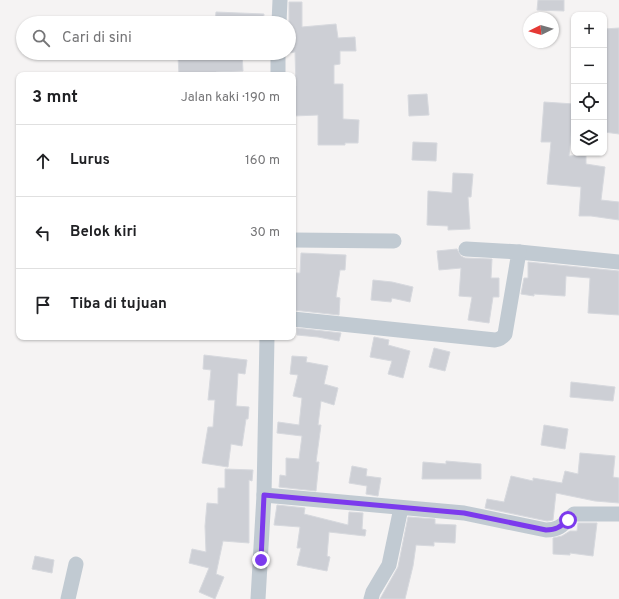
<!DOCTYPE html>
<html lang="id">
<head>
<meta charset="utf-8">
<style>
  :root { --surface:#fff; --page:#f6f6f6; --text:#202124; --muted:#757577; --line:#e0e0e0 }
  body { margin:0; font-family:Overpass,sans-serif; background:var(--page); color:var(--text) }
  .controls { position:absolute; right:12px; top:12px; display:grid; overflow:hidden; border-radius:8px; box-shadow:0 1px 3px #0004 }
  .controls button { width:36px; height:36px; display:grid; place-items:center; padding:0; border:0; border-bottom:1px solid var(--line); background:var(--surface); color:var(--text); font:20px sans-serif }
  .compass { position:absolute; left:523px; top:12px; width:36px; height:36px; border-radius:50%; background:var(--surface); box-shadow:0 1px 3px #0004; rotate:265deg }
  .stop { position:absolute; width:12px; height:12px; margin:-9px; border:3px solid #7c3aed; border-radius:50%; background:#fff }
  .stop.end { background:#7c3aed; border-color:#fff; box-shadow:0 1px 4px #0008 }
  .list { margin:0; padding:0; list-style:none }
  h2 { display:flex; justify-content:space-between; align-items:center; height:52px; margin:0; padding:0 16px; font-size:17px }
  h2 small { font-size:13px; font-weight:400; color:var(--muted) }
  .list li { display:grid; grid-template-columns:26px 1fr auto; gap:12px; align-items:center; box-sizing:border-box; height:72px; padding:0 16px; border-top:1px solid var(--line) }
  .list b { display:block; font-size:15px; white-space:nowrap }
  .list em { font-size:13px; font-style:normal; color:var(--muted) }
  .icon { flex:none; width:22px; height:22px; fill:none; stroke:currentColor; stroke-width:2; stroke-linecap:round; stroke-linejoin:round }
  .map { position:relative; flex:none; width:619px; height:599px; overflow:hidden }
  .search { position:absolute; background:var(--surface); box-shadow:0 1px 3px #0004; left:16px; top:16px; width:280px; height:44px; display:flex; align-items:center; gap:10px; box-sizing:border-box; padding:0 14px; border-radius:22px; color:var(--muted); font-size:15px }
  .panel { position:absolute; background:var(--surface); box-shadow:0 1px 3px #0004; left:16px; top:72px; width:280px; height:268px; border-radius:8px }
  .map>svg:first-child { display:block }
  .building { fill:#cdcfd5; stroke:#d7d9de }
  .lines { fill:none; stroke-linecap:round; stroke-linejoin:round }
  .street { stroke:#c1cad2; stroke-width:15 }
  .route { stroke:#7c3aed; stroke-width:5 }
</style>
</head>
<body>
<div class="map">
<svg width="619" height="599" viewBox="0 0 619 599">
  <rect width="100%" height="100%" fill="#f5f3f3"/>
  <g class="building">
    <polygon points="538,0 564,0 564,11 537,10"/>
    <polygon points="289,2 302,2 302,27 336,24 338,38 355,37 356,51 340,51 340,64 334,65 334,84 343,84 343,119 359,120 358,143 345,143 345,145 318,145 318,115 293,116 293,86 296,86 295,52 289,53"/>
    <polygon points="216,12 264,14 263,23 215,23"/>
    <polygon points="619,28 619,134 604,132 604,29"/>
    <polygon points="211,53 242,53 243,71 216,72 217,75 179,75 178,56 211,54"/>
    <polygon points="427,94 429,115 409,116 408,95"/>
    <polygon points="544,102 574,104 569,156 586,155 586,164 605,167 601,200 619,202 619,220 591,216 579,216 581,187 547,184 551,142 541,142"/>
    <polygon points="413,142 437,143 436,161 412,160"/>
    <polygon points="453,173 473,174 471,197 468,197 470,229 448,230 448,226 427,225 428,191 452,193"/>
    <polygon points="457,249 461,256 465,258 492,259 491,278 499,278 499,297 493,297 489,323 468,320 472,297 459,296 461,268 439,270 437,251"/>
    <polygon points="301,253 346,255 345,270 340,270 336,297 340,298 339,315 293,310 293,294 295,294 296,273 300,273"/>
    <polygon points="528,262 619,271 619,315 588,313 590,278 566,276 565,296 534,294 534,296 521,294 524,278 528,278"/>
    <polygon points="373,280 392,282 413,287 410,302 392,298 391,302 371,300"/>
    <polygon points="297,328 341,333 339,341 318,337 297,335"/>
    <polygon points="374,337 389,340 388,345 410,351 403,378 388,374 392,361 370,357"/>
    <polygon points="434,348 450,352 445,371 429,367"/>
    <polygon points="204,355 247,360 245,374 238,373 236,406 249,407 248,419 246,419 242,446 231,444 228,467 202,463 208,427 213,427 215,400 208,400 211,370 203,369"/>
    <polygon points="292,356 307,357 306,362 328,366 324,384 338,388 334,405 321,401 318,425 321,425 316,462 319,462 316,491 279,487 280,475 286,476 286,458 299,459 302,436 277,433 278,422 299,425 302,398 293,396 298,375 290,374"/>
    <polygon points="571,382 615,387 613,401 570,397"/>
    <polygon points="544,425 568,429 565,449 541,445"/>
    <polygon points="580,453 615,456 613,477 619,478 619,503 595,501 556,493 553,520 547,521 485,508 487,499 504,502 511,476 533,481 533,478 562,483 565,471 578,474"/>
    <polygon points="446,461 481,464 481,479 422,479 423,462 446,464"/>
    <polygon points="352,466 367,469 366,476 381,478 378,496 366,494 367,486 349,483"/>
    <polygon points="225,469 253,470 252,481 249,480 249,543 223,541 216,574 224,577 215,599 199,592 209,568 189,563 192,549 206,552 205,526 207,503 218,504 218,488 225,488"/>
    <polygon points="277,505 305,508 304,514 348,525 349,512 363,513 362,529 366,530 365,536 329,532 327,556 330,557 327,571 297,565 301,548 297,548 300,527 274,525"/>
    <polygon points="408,517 435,519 435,524 456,525 455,543 434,542 434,546 416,545 413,566 405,599 380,599 398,567"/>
    <polygon points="578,523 597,523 593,556 570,553 570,555 553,554 553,538 562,536 570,531 577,531"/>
    <polygon points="35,556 54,560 52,573 32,569"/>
  </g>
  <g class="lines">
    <g class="street">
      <polyline points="279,23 280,0"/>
      <polyline points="278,75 278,53"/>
      <polyline points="293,240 394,241"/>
      <polyline points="519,252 619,262"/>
      <path d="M 293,319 L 495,340 C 500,339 502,338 505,334 L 519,252 L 466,249"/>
      <path d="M 264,495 L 464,513 L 546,530 C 561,530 564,523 574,514 L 619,514"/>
      <polyline points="68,599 76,564"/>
      <polyline points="258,599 264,495 267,337"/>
      <polyline points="371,599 373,592 389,565 401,508"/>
    </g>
  </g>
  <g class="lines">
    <path class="route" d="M 261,560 L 264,495 L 464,513 L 546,530 C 556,530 560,527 568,520"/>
  </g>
</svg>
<div class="controls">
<button>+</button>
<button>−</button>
<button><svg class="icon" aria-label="locate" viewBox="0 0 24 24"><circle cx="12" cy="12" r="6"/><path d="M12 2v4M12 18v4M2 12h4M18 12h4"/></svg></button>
<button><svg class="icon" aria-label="layers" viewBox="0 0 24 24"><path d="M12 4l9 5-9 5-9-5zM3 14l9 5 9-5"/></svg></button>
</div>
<svg class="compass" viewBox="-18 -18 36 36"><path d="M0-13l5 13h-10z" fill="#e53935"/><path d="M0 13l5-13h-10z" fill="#757577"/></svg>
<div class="stop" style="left:568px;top:520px"></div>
<div class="stop end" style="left:261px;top:560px"></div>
<div class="search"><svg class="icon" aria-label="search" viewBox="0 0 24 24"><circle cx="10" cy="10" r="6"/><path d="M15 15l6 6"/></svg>Cari di sini</div>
<section class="panel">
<h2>3 mnt<small>Jalan kaki · 190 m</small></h2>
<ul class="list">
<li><svg class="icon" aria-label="ahead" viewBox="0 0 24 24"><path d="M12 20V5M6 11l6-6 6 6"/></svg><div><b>Lurus</b></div><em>160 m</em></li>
<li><svg class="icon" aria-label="left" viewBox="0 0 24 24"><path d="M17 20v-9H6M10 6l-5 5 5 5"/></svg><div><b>Belok kiri</b></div><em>30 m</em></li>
<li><svg class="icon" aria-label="arrive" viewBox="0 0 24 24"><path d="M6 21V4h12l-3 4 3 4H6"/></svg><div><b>Tiba di tujuan</b></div></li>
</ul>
</section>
</div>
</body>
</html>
